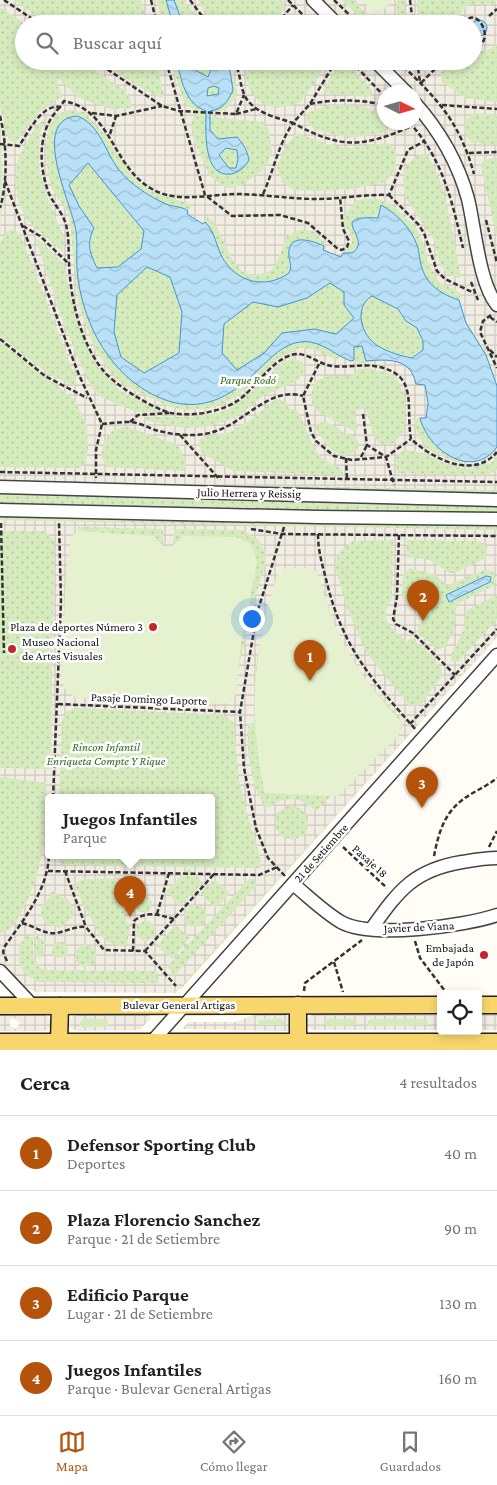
<!DOCTYPE html>
<html lang="es">
<head>
<meta charset="utf-8">
<style>
  :root { --surface:#fff; --page:#f2f2f2; --text:#202124; --muted:#757577; --line:#e0e0e0; --accent:#b45309 }
  body { margin:0; font-family:"Crimson Pro",serif; background:var(--page); color:var(--text) }
  .controls { position:absolute; right:15px; bottom:15px; display:grid; overflow:hidden; border-radius:5px; box-shadow:0 2px 8px #0003 }
  .controls button { width:45px; height:45px; display:grid; place-items:center; padding:0; border:0; border-bottom:1px solid var(--line); background:var(--surface); color:var(--text); font:25px sans-serif }
  .compass { position:absolute; left:377px; top:85px; width:45px; height:45px; border-radius:50%; background:var(--surface); box-shadow:0 2px 8px #0003; rotate:95deg }
  .you { position:absolute; left:251px; top:618px; width:18px; height:18px; margin:-12px; border:4px solid #fff; border-radius:50%; background:#1a73e8; box-shadow:0 0 0 8px #1a73e833 }
  .badge { display:grid; place-items:center; width:32px; height:32px; border-radius:50%; background:var(--accent); color:#fff; font-size:16px; font-weight:700 }
  .pin { position:absolute; translate:-50% -41px; filter:drop-shadow(0 1px 2px #0008) }
  .pin::after { content:''; position:absolute; top:26px; width:18px; height:15px; background:inherit; clip-path:polygon(0 0,100% 0,50% 100%) }
  .popup { position:absolute; left:45px; top:794px; width:170px; height:65px; box-sizing:border-box; display:grid; place-content:center; border-radius:5px; background:var(--surface); filter:drop-shadow(0 1px 4px #0005); font-size:16px; white-space:nowrap; color:var(--muted) }
  .popup b { font-size:19px; color:var(--text) }
  .popup::after { content:''; position:absolute; left:50%; top:100%; margin-left:-10px; border:10px solid transparent; border-top-color:var(--surface) }
  .list { margin:0; padding:0; list-style:none }
  h2 { display:flex; justify-content:space-between; align-items:center; height:65px; margin:0; padding:0 20px; font-size:21px }
  h2 small { font-size:16px; font-weight:400; color:var(--muted) }
  .list li { display:grid; grid-template-columns:32px 1fr auto; gap:15px; align-items:center; box-sizing:border-box; height:75px; padding:0 20px; border-top:1px solid var(--line) }
  .list b { display:block; font-size:19px; white-space:nowrap }
  .list p { margin:0; font-size:16px; white-space:nowrap; color:var(--muted) }
  .list em { font-size:16px; font-style:normal; color:var(--muted) }
  .icon { flex:none; width:28px; height:28px; fill:none; stroke:currentColor; stroke-width:2; stroke-linecap:round; stroke-linejoin:round }
  .map { position:relative; flex:none; width:497px; height:1050px; overflow:hidden }
  .search { position:absolute; background:var(--surface); box-shadow:0 2px 8px #0003; left:15px; right:15px; top:15px; height:55px; display:flex; align-items:center; gap:12px; box-sizing:border-box; padding:0 18px; border-radius:28px; color:var(--muted); font-size:19px }
  .sheet { height:365px; background:var(--surface) }
  nav { display:flex; justify-content:space-around; align-items:center; box-sizing:border-box; height:70px; border-top:1px solid var(--line); background:var(--surface); font-size:14px; color:var(--muted) }
  nav a { display:grid; justify-items:center; gap:2px }
  nav .on { color:var(--accent) }
  .map>svg:first-child { display:block }
  .grass { fill:#d5ebbd }
  .park { fill:url(#park-dots); fill-rule:evenodd }
  .pitch { fill:#e6f2cf }
  .plaza { fill:url(#plaza-grid); fill-rule:evenodd }
  .water { fill:url(#water-waves); stroke:#3f96cf; fill-rule:evenodd }
  .lines { fill:none; stroke-linecap:round; stroke-linejoin:round }
  .minor-casing { stroke:#444; stroke-width:15 }
  .major-casing { stroke:#222; stroke-width:19 }
  .path { stroke:#333; stroke-width:2.5; stroke-dasharray:5 2.5; stroke-linecap:butt }
  .minor { stroke:#fff; stroke-width:12 }
  .major { stroke:#f9d66b; stroke-width:16 }
  .poi-dot { fill:#c4262e; stroke:#fff; stroke-width:2 }
  .labels { text-anchor:middle; stroke-width:5; stroke-linejoin:round; paint-order:stroke }
  .park-label { font-size:12px; font-style:italic; fill:#2f6b1f; stroke:#fff }
  .street-label { font-size:12px; fill:#111; stroke:#fff }
  .poi-label { font-size:12px; fill:#111; stroke:#fff; text-anchor:end }
</style>
</head>
<body>
<div class="map">
<svg width="497" height="1050" viewBox="0 0 497 1050">
  <defs>
    <pattern id="park-dots" width="8" height="8" patternUnits="userSpaceOnUse" patternTransform="scale(1.25)"><rect width="8" height="8" fill="#d5ebbd"/><path d="M2 2h.1M6 6h.1" fill="none" stroke="#b6c8a1" stroke-width="1.8" stroke-linecap="round"/></pattern>
    <pattern id="plaza-grid" width="8" height="8" patternUnits="userSpaceOnUse" patternTransform="scale(1.25)"><rect width="8" height="8" fill="#f1ede2"/><path d="M0 4h8M4 0v8" fill="none" stroke="#cecac1"/></pattern>
    <pattern id="water-waves" width="16" height="10" patternUnits="userSpaceOnUse" patternTransform="scale(1.25)"><rect width="16" height="10" fill="#b9e0f7"/><path d="M0 5q4-4 8 0t8 0" fill="none" stroke="#9ebfd3"/></pattern>
  </defs>
  <rect width="100%" height="100%" fill="#fffdf5"/>
  <g class="grass">
    <polygon points="280,1018 284,1020 284,1025 259,1025 258,1020"/>
    <polygon points="82,1019 107,1019 109,1024 107,1027 82,1027 79,1024"/>
    <polygon points="328,1019 354,1019 357,1020 357,1026 328,1027 326,1025 325,1020"/>
    <polygon points="371,1019 424,1019 428,1020 428,1025 371,1026 368,1025 368,1020"/>
  </g>
  <path class="park" d="M 0,0 L 497,0 L 497,637 L 181,989 L 31,989 L 0,960 ZM 24,24 L 473,24 L 473,61 L 24,61 ZM 384,92 L 414,92 L 414,122 L 384,122 ZM 49,798 L 211,798 L 211,856 L 49,856 Z"/>
  <g class="pitch">
    <polygon points="361,0 388,0 391,2 377,16"/>
    <polygon points="78,531 153,536 163,546 173,546 183,536 236,537 251,544 257,562 241,643 236,694 231,702 224,704 78,698 67,693 61,680 66,574 71,536"/>
    <path d="M 288,567 L 312,568 L 317,572 L 332,619 L 350,656 L 374,691 L 402,723 L 399,735 L 338,796 L 265,793 C 248,718 253,648 277,575 L 281,570 Z"/>
  </g>
  <g class="plaza">
    <polygon points="0,0 13,0 47,24 25,24 0,7"/>
    <polygon points="141,0 157,0 162,24 147,24"/>
    <polygon points="184,0 198,0 213,24 202,24"/>
    <polygon points="282,0 342,0 366,24 306,24 294,13 290,15 283,24 272,24 284,9"/>
    <polygon points="353,0 361,0 377,16 391,3 388,0 397,0 397,14 389,23 376,24"/>
    <polygon points="404,0 417,0 419,24 405,24"/>
    <polygon points="497,0 497,44 486,51 473,51 473,34 480,36 484,33 481,20 476,20 471,24 454,24 457,16 468,5 479,3 490,6"/>
    <path d="M 81,61 L 101,61 L 134,84 L 161,98 L 164,95 L 156,61 L 170,61 L 183,99 L 188,107 L 195,109 L 196,116 L 192,120 L 191,125 L 194,141 L 210,176 L 222,186 L 230,188 L 241,185 L 262,171 L 267,165 L 272,151 L 269,130 L 263,122 L 210,117 L 210,111 L 222,111 L 227,108 L 238,94 L 234,78 L 225,61 L 252,61 L 245,77 L 251,93 L 263,104 L 275,108 L 290,106 L 301,102 L 329,61 L 453,61 L 441,72 L 442,82 L 465,98 L 497,102 L 497,115 L 474,113 L 465,121 L 464,131 L 471,142 L 497,145 L 497,158 L 490,158 L 483,162 L 481,167 L 497,237 L 497,386 L 481,344 L 466,323 L 459,300 L 462,297 L 461,293 L 439,282 L 428,262 L 425,248 L 415,226 L 391,204 L 378,199 L 367,199 L 357,200 L 354,203 L 345,214 L 343,222 L 351,235 L 352,243 L 341,257 L 323,250 L 325,243 L 313,231 L 301,229 L 287,236 L 276,264 L 271,270 L 259,275 L 251,275 L 242,271 L 233,261 L 218,229 L 210,219 L 207,217 L 203,224 L 186,214 L 192,205 L 149,190 L 133,177 L 105,135 L 84,112 L 70,110 L 58,114 L 49,128 L 46,145 L 48,174 L 52,189 L 69,214 L 79,306 L 95,349 L 111,373 L 123,385 L 170,407 L 189,410 L 211,408 L 229,401 L 247,388 L 277,359 L 300,348 L 313,349 L 336,360 L 340,357 L 359,363 L 391,360 L 407,365 L 414,373 L 416,384 L 425,385 L 428,403 L 426,418 L 413,419 L 419,438 L 429,450 L 455,462 L 469,462 L 492,453 L 497,447 L 497,457 L 491,463 L 466,469 L 448,465 L 423,453 L 407,450 L 401,452 L 396,457 L 397,473 L 486,475 L 497,470 L 497,490 L 0,481 L 0,467 L 80,468 L 86,460 L 88,450 L 87,426 L 74,399 L 0,342 L 0,336 L 48,374 L 74,386 L 76,384 L 76,379 L 21,236 L 14,229 L 6,232 L 0,243 L 2,172 L 0,106 L 9,140 L 16,143 L 38,113 L 63,96 L 57,85 L 59,79 L 79,98 L 112,109 L 131,108 L 131,100 L 124,90 ZM 343,63 L 346,63 L 371,88 L 372,95 L 367,97 L 325,93 L 324,87 L 338,66 ZM 384,92 L 414,92 L 414,122 L 389,123 L 388,130 L 379,134 L 347,138 L 314,129 L 307,122 L 308,112 L 330,105 L 362,106 L 384,115 ZM 48,116 L 40,133 L 39,167 L 46,195 L 64,237 L 63,252 L 27,220 L 19,203 L 15,181 L 18,160 L 24,147 L 37,125 ZM 296,133 L 328,144 L 350,148 L 388,143 L 396,150 L 396,168 L 385,182 L 352,189 L 321,191 L 294,190 L 282,182 L 277,168 L 283,151 ZM 421,154 L 426,154 L 434,167 L 441,183 L 449,214 L 461,278 L 448,275 L 440,264 L 434,240 L 405,197 L 403,179 L 405,168 L 414,158 ZM 38,239 L 63,263 L 76,318 L 95,364 L 120,391 L 162,412 L 137,412 L 101,397 L 91,387 L 64,325 L 36,240 ZM 294,358 L 302,362 L 304,370 L 302,375 L 296,381 L 263,396 L 235,418 L 206,427 L 184,428 L 145,420 L 145,417 L 194,417 L 218,413 L 229,409 L 254,390 L 282,363 ZM 372,368 L 374,371 L 387,372 L 397,378 L 405,397 L 405,422 L 403,432 L 391,445 L 378,443 L 372,432 L 366,408 L 354,411 L 358,428 L 354,431 L 318,412 L 312,404 L 311,394 L 315,381 L 330,376 L 351,376 L 358,369 ZM 276,399 L 282,400 L 290,409 L 298,411 L 315,450 L 323,459 L 342,469 L 343,475 L 233,471 L 202,453 L 198,444 L 201,438 L 230,432 L 253,418 ZM 320,422 L 332,424 L 345,434 L 356,437 L 359,443 L 357,450 L 345,456 L 332,451 L 317,432 L 316,426 ZM 125,426 L 178,445 L 185,460 L 186,467 L 184,471 L 107,467 L 101,456 L 104,442 L 112,431 Z"/>
    <path d="M 0,520 L 497,530 L 497,595 L 465,611 L 464,629 L 451,655 L 451,661 L 458,662 L 497,619 L 497,637 L 176,993 L 36,992 L 20,985 L 0,966 L 0,933 L 9,930 L 16,922 L 27,902 L 37,876 L 43,848 L 46,783 L 0,777 L 0,768 L 51,769 L 54,540 L 44,531 L 0,531 ZM 78,527 L 163,529 L 163,546 L 173,546 L 174,529 L 241,530 L 259,540 L 266,554 L 266,562 L 250,614 L 239,667 L 236,694 L 231,702 L 224,704 L 78,698 L 67,693 L 61,680 L 66,574 L 71,537 L 78,531 ZM 393,540 L 392,598 L 386,610 L 386,617 L 389,625 L 398,634 L 407,642 L 411,637 L 431,655 L 442,670 L 441,678 L 421,704 L 415,706 L 409,705 L 366,652 L 347,608 L 335,566 L 339,552 L 353,541 ZM 407,540 L 479,541 L 487,546 L 487,552 L 486,558 L 455,573 L 449,573 L 430,560 L 407,557 ZM 286,568 L 310,568 L 317,572 L 335,626 L 350,656 L 369,684 L 400,718 L 403,725 L 399,735 L 338,796 L 331,796 L 316,811 L 302,801 L 294,799 L 281,800 L 271,807 L 264,806 L 255,788 L 248,753 L 248,724 L 254,723 L 255,672 L 263,623 L 277,575 ZM 410,568 L 435,575 L 447,586 L 486,569 L 493,572 L 496,579 L 495,585 L 457,604 L 453,632 L 446,646 L 438,650 L 417,632 L 423,618 L 421,607 L 416,602 L 402,598 L 403,574 ZM 77,708 L 223,715 L 232,721 L 234,724 L 239,780 L 245,807 L 261,860 L 260,868 L 65,865 L 60,863 L 57,856 L 49,856 L 49,798 L 59,798 L 62,720 L 67,711 ZM 287,806 L 300,808 L 308,817 L 307,830 L 304,835 L 293,840 L 281,836 L 275,826 L 277,813 ZM 189,868 L 203,883 L 179,906 L 166,891 ZM 123,878 L 129,886 L 124,915 L 130,928 L 127,944 L 121,947 L 107,941 L 101,936 L 84,907 L 75,885 L 78,882 L 86,879 ZM 215,879 L 230,894 L 215,908 L 201,893 ZM 249,879 L 254,879 L 256,886 L 174,976 L 168,966 ZM 51,892 L 56,892 L 57,895 L 68,899 L 73,908 L 72,918 L 60,928 L 46,924 L 41,915 L 42,905 L 51,896 ZM 146,895 L 152,902 L 149,912 L 139,912 L 133,904 L 137,896 ZM 191,905 L 201,906 L 205,910 L 207,916 L 202,926 L 191,927 L 186,924 L 184,914 ZM 144,921 L 149,921 L 155,927 L 155,936 L 147,941 L 143,941 L 136,935 L 137,926 ZM 175,925 L 190,938 L 172,959 L 157,946 ZM 33,934 L 36,934 L 40,939 L 46,941 L 41,958 L 33,955 L 38,943 ZM 26,936 L 33,937 L 33,958 L 39,967 L 44,970 L 157,971 L 159,983 L 38,982 L 24,973 L 19,963 L 19,946 ZM 56,942 L 63,942 L 68,949 L 67,955 L 62,958 L 56,957 L 52,953 L 52,947 ZM 84,944 L 93,947 L 97,955 L 94,963 L 85,967 L 80,966 L 75,959 L 76,950 Z"/>
    <path d="M 256,1014 L 286,1015 L 291,1020 L 291,1027 L 286,1031 L 182,1029 L 189,1022 L 236,1022 ZM 280,1018 L 284,1020 L 284,1025 L 259,1025 L 258,1020 L 262,1019 Z"/>
    <path d="M 313,1014 L 441,1015 L 437,1024 L 441,1026 L 441,1030 L 311,1030 L 307,1027 L 306,1020 ZM 329,1019 L 353,1019 L 357,1020 L 357,1025 L 329,1027 L 326,1025 L 325,1020 ZM 371,1019 L 424,1019 L 428,1020 L 428,1025 L 371,1026 L 368,1025 L 368,1020 Z"/>
    <rect x="478" y="1014" width="19" height="16"/>
    <path d="M 0,1015 L 45,1015 L 51,1019 L 52,1026 L 45,1031 L 0,1031 ZM 14,1018 L 20,1023 L 16,1029 L 10,1026 L 10,1020 Z"/>
    <path d="M 76,1015 L 149,1015 L 151,1018 L 140,1030 L 79,1031 L 72,1029 L 69,1025 L 70,1018 ZM 82,1019 L 107,1019 L 109,1024 L 107,1027 L 82,1027 L 79,1024 Z"/>
  </g>
  <g class="water">
    <polygon points="166,0 174,0 183,24 173,24"/>
    <circle cx="479" cy="28" r="8"/>
    <path d="M 177,61 L 192,61 L 197,71 L 208,77 L 213,64 L 211,61 L 225,61 L 230,71 L 233,90 C 228,101 223,110 210,111 L 210,130 L 218,139 L 237,137 C 244,145 247,150 249,160 C 245,167 240,172 231,174 C 202,178 206,129 206,111 C 185,104 181,79 177,61 ZM 214,86 L 219,88 L 218,94 L 207,96 L 208,88 ZM 226,148 L 237,150 L 238,159 L 236,168 L 229,168 L 219,155 Z"/>
    <path d="M 77,116 C 100,124 105,152 119,170 C 130,184 150,197 166,204 C 173,207 182,206 188,211 L 187,214 L 203,224 L 205,222 C 215,232 216,245 222,257 C 236,282 265,290 289,273 C 292,267 290,263 289,257 C 286,232 311,240 324,246 L 323,250 L 341,257 L 343,253 L 352,253 C 375,238 324,215 378,218 L 381,205 C 396,213 411,228 417,245 C 419,250 419,255 420,260 C 424,283 438,293 459,300 L 466,323 L 486,355 L 497,386 L 497,447 C 472,481 428,450 420,418 L 426,418 L 428,403 L 425,385 L 416,384 C 411,358 388,359 366,361 L 362,346 L 354,347 L 354,360 L 351,361 C 334,355 320,339 300,342 C 283,344 271,358 259,369 C 226,402 193,417 148,392 C 105,367 81,318 77,269 C 76,257 78,244 76,231 C 72,204 29,120 77,116 ZM 88,163 L 144,231 L 141,249 L 118,267 L 97,268 C 90,253 86,244 94,228 L 79,206 L 69,185 ZM 147,267 L 170,277 L 182,312 L 179,353 L 144,373 L 121,357 L 114,332 L 117,295 ZM 330,283 L 344,292 L 344,305 L 354,318 L 336,334 L 314,329 L 282,333 L 264,353 L 237,370 L 222,353 L 224,324 L 253,302 L 278,307 L 307,298 ZM 372,296 L 398,309 L 406,321 L 417,328 L 423,341 L 423,350 L 412,358 C 401,356 388,352 378,346 C 361,336 353,307 372,296 Z"/>
    <polygon points="486,576 491,577 490,582 449,602 446,595"/>
  </g>
  <g class="lines">
    <g class="minor-casing">
      <g id="minor">
        <polyline points="313,0 337,24"/>
        <polyline points="375,61 406,92"/>
        <path d="M 414,102 C 439,130 458,162 468,199 C 475,228 479,283 497,305"/>
        <polyline points="0,487 497,500"/>
        <polyline points="0,510 318,517 497,519"/>
        <path d="M 293,884 C 309,897 324,912 341,922 C 371,939 465,926 497,915"/>
        <path d="M 372,928 C 399,890 414,870 462,862 C 474,860 485,858 497,858"/>
        <polyline points="0,971 33,1006"/>
        <polyline points="149,1045 497,655"/>
      </g>
    </g>
    <g class="major-casing">
      <g id="major">
        <polyline points="298,1005 298,1042"/>
        <polyline points="478,1005 497,1005"/>
        <polyline points="0,1006 441,1005"/>
        <polyline points="0,1042 497,1042"/>
        <polyline points="59,1042 60,1006"/>
      </g>
    </g>
    <g class="path">
      <polyline points="4,0 40,24"/>
      <polyline points="151,0 157,24"/>
      <polyline points="190,0 208,24"/>
      <polyline points="288,0 312,24"/>
      <polyline points="334,0 359,24"/>
      <polyline points="410,0 413,24"/>
      <polyline points="489,16 497,9"/>
      <polyline points="277,24 293,5"/>
      <path d="M 463,24 C 480,0 497,52 473,42"/>
      <polyline points="95,61 162,106 179,111 236,114 244,95"/>
      <polyline points="166,61 205,195 232,216 280,215 308,223 338,249 342,250 347,247 349,241 343,229 340,197"/>
      <path d="M 233,61 C 241,72 239,82 244,94 C 252,113 276,117 293,123 L 310,104 L 336,61"/>
      <polyline points="351,61 384,96"/>
      <path d="M 398,61 C 437,99 459,120 474,174"/>
      <polyline points="417,61 420,82"/>
      <polyline points="238,68 245,61"/>
      <polyline points="421,83 443,61"/>
      <path d="M 310,104 C 334,99 360,99 384,105"/>
      <polyline points="442,105 497,109"/>
      <path d="M 60,107 C 39,128 38,160 47,188 C 50,199 58,207 63,217 C 70,231 68,247 69,262 C 70,297 80,341 102,369 C 113,384 153,409 171,413 C 192,417 223,412 240,399 C 257,386 269,363 291,355 C 306,350 318,365 333,366 C 346,368 361,364 374,366 C 420,373 405,405 411,439 C 433,459 473,480 497,452"/>
      <polyline points="92,113 116,116 162,106"/>
      <polyline points="236,114 256,109"/>
      <path d="M 0,116 C 7,144 8,181 0,208"/>
      <path d="M 409,122 C 443,159 452,201 463,248"/>
      <polyline points="110,134 116,116"/>
      <path d="M 0,144 L 19,146 C 28,133 41,104 60,107 L 64,101 C 112,110 112,167 152,189 C 176,203 207,195 234,194 C 262,194 289,199 317,199 C 341,199 364,194 389,195 L 408,150 L 425,141"/>
      <polyline points="469,153 497,152"/>
      <polyline points="5,181 79,375 102,424 96,450 96,478"/>
      <path d="M 263,194 C 274,170 278,145 293,123 C 341,149 362,148 412,126"/>
      <polyline points="389,195 418,224 424,233 437,271 445,279 474,293"/>
      <polyline points="486,220 497,263"/>
      <polyline points="23,226 40,236 68,263"/>
      <polyline points="471,282 478,300"/>
      <polyline points="491,315 483,321 480,332 497,368"/>
      <polyline points="490,317 497,322"/>
      <polyline points="0,339 45,376 87,398"/>
      <polyline points="490,350 497,357"/>
      <polyline points="319,364 303,396 311,432 316,441 334,456 352,460 386,457 411,439"/>
      <polyline points="363,414 367,445 386,457 394,485"/>
      <polyline points="130,422 138,415 169,413"/>
      <path d="M 102,424 C 111,423 120,422 129,422 C 138,422 147,427 155,430 C 174,435 197,438 216,431 C 245,422 270,386 303,396"/>
      <polyline points="180,435 220,480"/>
      <polyline points="361,457 367,445"/>
      <polyline points="346,458 347,479"/>
      <polyline points="0,472 497,482"/>
      <polyline points="1,523 4,653"/>
      <polyline points="284,527 257,613 240,712 244,768 256,828 268,858 285,876"/>
      <polyline points="251,529 282,534 497,536"/>
      <path d="M 318,534 C 318,550 322,564 326,579 C 342,647 371,679 416,730"/>
      <polyline points="399,535 397,597 393,619 396,624 413,633 455,675"/>
      <polyline points="58,704 240,712"/>
      <polyline points="410,724 497,629"/>
      <polyline points="53,798 61,601 59,522"/>
      <polyline points="343,847 387,888"/>
      <polyline points="489,847 497,831"/>
      <path d="M 434,856 C 438,836 443,815 461,801 C 472,792 486,787 497,778"/>
      <polyline points="48,871 259,875 277,867"/>
      <polyline points="65,871 86,927"/>
      <polyline points="157,914 169,873"/>
      <path d="M 22,923 C 34,926 45,935 57,933 C 67,931 75,926 86,927 L 104,950 L 145,951 L 176,986"/>
      <polyline points="415,941 420,958 445,991"/>
      <path d="M 133,951 L 134,921 C 146,910 159,915 174,919"/>
      <polyline points="145,951 214,874"/>
      <path d="M 7,961 L 3,952 L 5,946 C 24,919 47,891 49,856"/>
      <polyline points="334,962 343,992"/>
      <polyline points="304,991 305,983 362,940"/>
    </g>
    <use href="#minor" class="minor"/>
    <use href="#major" class="major"/>
  </g>
  <g class="poi-dot">
    <circle cx="153" cy="627" r="5"/>
    <circle cx="12" cy="649" r="5"/>
    <circle cx="484" cy="955" r="5"/>
  </g>
  <g class="labels">
    <g class="park-label">
      <text x="248" y="384">Parque Rodó</text>
      <text x="106" y="751">Rincon Infantil<tspan x="106" dy="14">Enriqueta Compte Y Rique</tspan></text>
    </g>
    <g class="street-label">
      <text transform="translate(249 493) rotate(1)" y="4">Julio Herrera y Reissig</text>
      <text transform="translate(149 699) rotate(2)" y="4">Pasaje Domingo Laporte</text>
      <text transform="translate(321 853) rotate(-48)" y="4">21 de Setiembre</text>
      <text transform="translate(370 861) rotate(42)" y="4">Pasaje 18</text>
      <text transform="translate(419 927) rotate(-3)" y="4">Javier de Viana</text>
      <text x="179" y="1009">Bulevar General Artigas</text>
    </g>
    <g class="poi-label">
      <text x="143" y="631">Plaza de deportes Número 3</text>
      <text x="22" y="646" text-anchor="start">Museo Nacional<tspan x="22" dy="14">de Artes Visuales</tspan></text>
      <text x="474" y="952">Embajada<tspan x="474" dy="14">de Japón</tspan></text>
    </g>
  </g>
</svg>
<div class="controls">
<button><svg class="icon" aria-label="locate" viewBox="0 0 24 24"><circle cx="12" cy="12" r="6"/><path d="M12 2v4M12 18v4M2 12h4M18 12h4"/></svg></button>
</div>
<svg class="compass" viewBox="-18 -18 36 36"><path d="M0-13l5 13h-10z" fill="#e53935"/><path d="M0 13l5-13h-10z" fill="#757577"/></svg>
<div class="you"></div>
<div class="pin badge" style="left:310px;top:681px">1</div>
<div class="pin badge" style="left:423px;top:621px">2</div>
<div class="pin badge" style="left:422px;top:808px">3</div>
<div class="pin badge" style="left:130px;top:917px">4</div>
<div class="popup"><b>Juegos Infantiles</b>Parque</div>
<div class="search"><svg class="icon" aria-label="search" viewBox="0 0 24 24"><circle cx="10" cy="10" r="6"/><path d="M15 15l6 6"/></svg>Buscar aquí</div>
</div>
<section class="sheet">
<h2>Cerca<small>4 resultados</small></h2>
<ul class="list">
<li><span class="badge">1</span><div><b>Defensor Sporting Club</b><p>Deportes</p></div><em>40 m</em></li>
<li><span class="badge">2</span><div><b>Plaza Florencio Sanchez</b><p>Parque · 21 de Setiembre</p></div><em>90 m</em></li>
<li><span class="badge">3</span><div><b>Edificio Parque</b><p>Lugar · 21 de Setiembre</p></div><em>130 m</em></li>
<li><span class="badge">4</span><div><b>Juegos Infantiles</b><p>Parque · Bulevar General Artigas</p></div><em>160 m</em></li>
</ul>
</section>
<nav>
<a class="on"><svg class="icon" aria-label="map" viewBox="0 0 24 24"><path d="M3 6l6-2 6 2 6-2v14l-6 2-6-2-6 2zM9 4v14M15 6v14"/></svg>Mapa</a>
<a><svg class="icon" aria-label="directions" viewBox="0 0 24 24"><path d="M12 3l9 9-9 9-9-9zM9 14v-3h6M13 9l2 2-2 2"/></svg>Cómo llegar</a>
<a><svg class="icon" aria-label="saved" viewBox="0 0 24 24"><path d="M7 4h10v16l-5-4-5 4z"/></svg>Guardados</a>
</nav>
</body>
</html>
